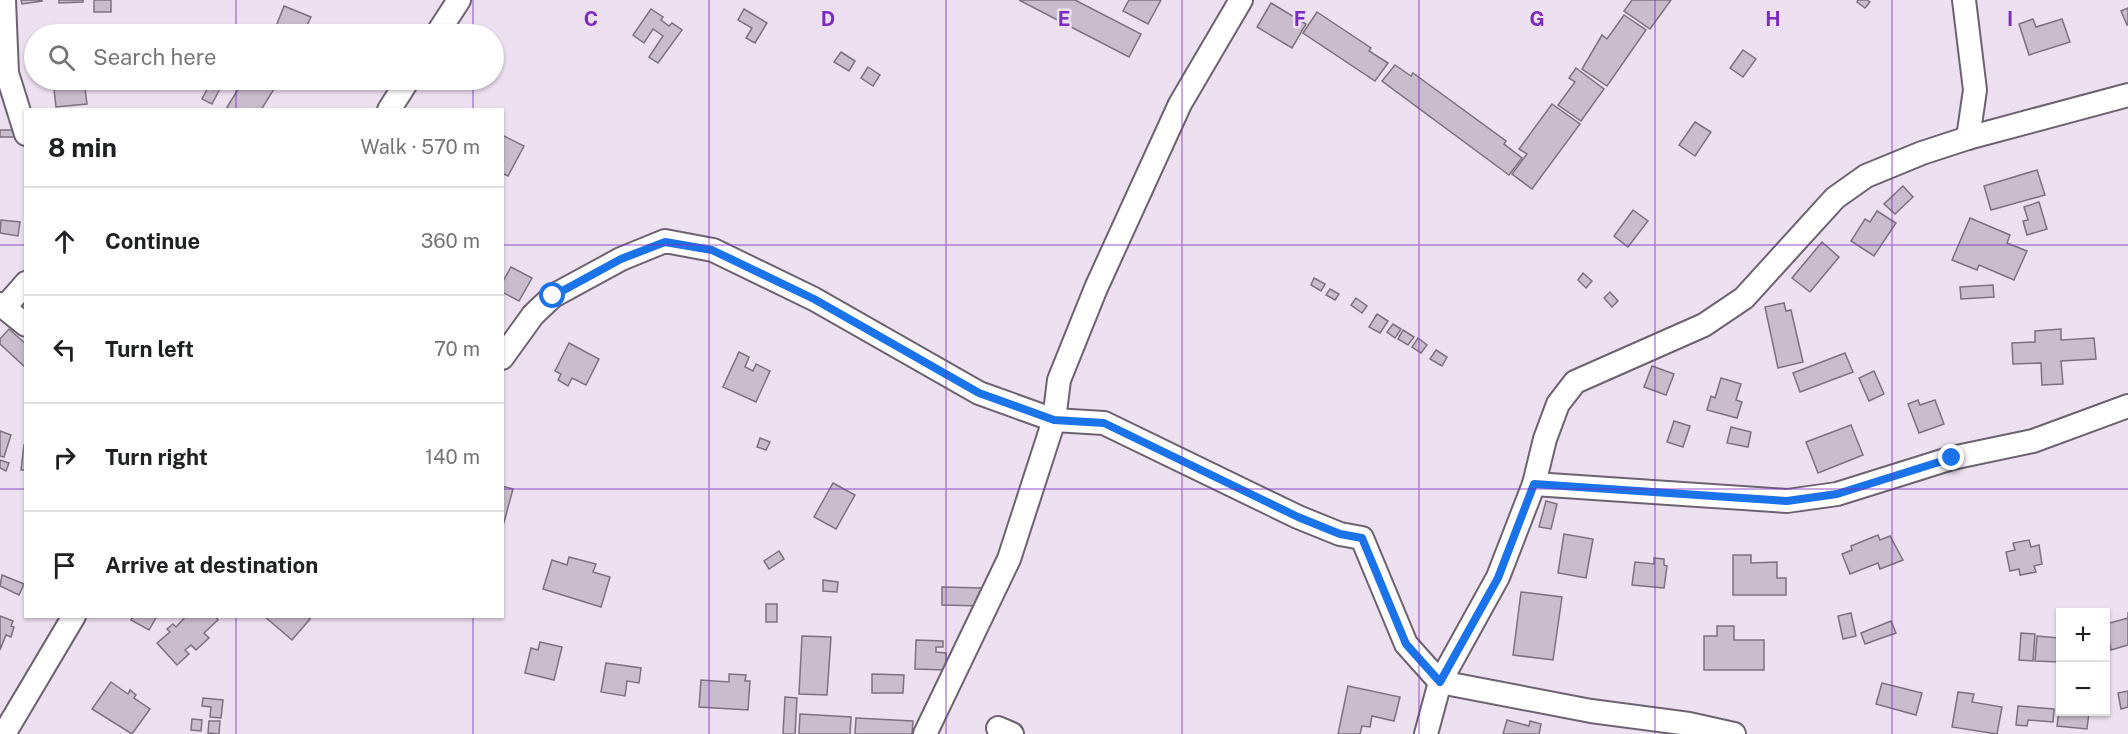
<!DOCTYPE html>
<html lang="en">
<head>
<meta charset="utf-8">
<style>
  :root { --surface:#fff; --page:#f6f6f6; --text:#202124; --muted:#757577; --line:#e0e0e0 }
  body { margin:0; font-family:"Public Sans",sans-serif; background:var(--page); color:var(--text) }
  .controls { position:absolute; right:18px; bottom:18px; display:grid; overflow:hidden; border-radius:0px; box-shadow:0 2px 4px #0004 }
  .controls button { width:54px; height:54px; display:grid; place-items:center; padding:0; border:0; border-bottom:2px solid var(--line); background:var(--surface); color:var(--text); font:30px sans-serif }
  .stop { position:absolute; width:18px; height:18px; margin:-14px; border:4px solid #1a73e8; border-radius:50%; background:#fff }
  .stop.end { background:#1a73e8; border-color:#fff; box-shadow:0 2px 6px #0008 }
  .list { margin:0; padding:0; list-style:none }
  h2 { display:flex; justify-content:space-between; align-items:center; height:78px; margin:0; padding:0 24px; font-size:26px }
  h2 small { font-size:20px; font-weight:400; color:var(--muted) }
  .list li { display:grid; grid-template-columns:39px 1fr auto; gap:18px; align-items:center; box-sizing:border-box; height:108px; padding:0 24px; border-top:2px solid var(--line) }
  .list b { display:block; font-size:22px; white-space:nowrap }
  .list em { font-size:20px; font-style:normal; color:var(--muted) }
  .icon { flex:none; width:33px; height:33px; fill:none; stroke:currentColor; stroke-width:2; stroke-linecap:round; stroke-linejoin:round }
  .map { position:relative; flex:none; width:2128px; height:734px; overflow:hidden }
  .search { position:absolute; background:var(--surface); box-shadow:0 2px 4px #0004; left:24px; top:24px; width:480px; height:66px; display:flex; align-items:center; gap:15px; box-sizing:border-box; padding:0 21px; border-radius:33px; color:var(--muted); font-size:22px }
  .panel { position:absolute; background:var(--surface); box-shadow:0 2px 4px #0004; left:24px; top:108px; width:480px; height:510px; border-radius:0px }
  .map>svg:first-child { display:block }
  .building { fill:#c9bccc; stroke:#7d717f; stroke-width:1.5 }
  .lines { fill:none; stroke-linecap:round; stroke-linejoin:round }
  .street-casing { stroke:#6d626f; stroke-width:26 }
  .street { stroke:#fff; stroke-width:22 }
  .route { stroke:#1a73e8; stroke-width:8 }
  .grid { fill:none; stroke:#7b2cbf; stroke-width:1.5; stroke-opacity:0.55 }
  .grid-label { font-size:20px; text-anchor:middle; font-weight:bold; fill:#7b2cbf; stroke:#ede0f0; stroke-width:5; stroke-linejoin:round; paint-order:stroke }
</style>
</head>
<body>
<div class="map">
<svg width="2128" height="734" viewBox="0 0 2128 734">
  <rect width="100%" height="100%" fill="#ede0f0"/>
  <g class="building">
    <polygon points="21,0 42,0 42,1 22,4"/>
    <polygon points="59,0 83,0 83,2 59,3"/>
    <rect x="94" y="0" width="17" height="12"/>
    <polygon points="1019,0 1075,0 1141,34 1129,57"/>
    <polygon points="1129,0 1161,0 1148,24 1123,11"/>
    <polygon points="1632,0 1671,0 1650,29 1624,11"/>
    <polygon points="1858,0 1867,0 1870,2 1865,8 1857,2"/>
    <polygon points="1271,3 1306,24 1292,48 1257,27"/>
    <polygon points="284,6 311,17 303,34 273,34"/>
    <polygon points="2128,8 2128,25 2127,25 2121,11"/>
    <polygon points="651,9 663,17 661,20 669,26 672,23 682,30 658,63 649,57 663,36 653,29 644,43 633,35"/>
    <polygon points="744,9 767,23 755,43 746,38 752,28 738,20"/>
    <polygon points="1317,12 1371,48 1369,51 1388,63 1375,81 1303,33"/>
    <polygon points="1624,15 1646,30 1607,86 1582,69 1602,35 1607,39"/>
    <polygon points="2033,19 2036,27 2062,19 2070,42 2029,55 2019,24"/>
    <polygon points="1743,50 1756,59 1743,77 1730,68"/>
    <polygon points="841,52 855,61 849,71 834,62"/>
    <polygon points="1395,65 1411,76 1413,73 1506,141 1504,144 1522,158 1509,175 1382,81"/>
    <polygon points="868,67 880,75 873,86 861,78"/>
    <polygon points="1576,68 1604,89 1581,121 1558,105 1575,82 1569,78"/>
    <polygon points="53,80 84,80 87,104 56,107"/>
    <polygon points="138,80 162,80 162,81 139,85"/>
    <polygon points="212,80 224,81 212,104 202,99"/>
    <polygon points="244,80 276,80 279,81 261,110 231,110 227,107"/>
    <polygon points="1552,104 1580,124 1532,189 1512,174 1527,154 1519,149"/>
    <polygon points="1695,122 1711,132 1695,156 1679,145"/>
    <rect x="0" y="130" width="17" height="7"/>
    <polygon points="502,135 524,146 508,176 502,173"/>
    <polygon points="2037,170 2045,195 1991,210 1984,186"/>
    <polygon points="1903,186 1913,197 1895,214 1884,204"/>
    <polygon points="2039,202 2047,229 2027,235 2023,221 2028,220 2024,207"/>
    <polygon points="1633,210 1648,221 1628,247 1614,236"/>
    <polygon points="1877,211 1896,223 1874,256 1851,241 1865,219 1870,222"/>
    <polygon points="1970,218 2010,235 2007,243 2027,251 2014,280 1979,265 1977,270 1952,260"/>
    <polygon points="1,220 20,222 18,236 0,233"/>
    <polygon points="1822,242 1839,257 1810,292 1792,278"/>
    <polygon points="511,267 532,278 519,301 502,292 502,283"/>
    <polygon points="1583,273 1592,281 1586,288 1578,280"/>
    <polygon points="1314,278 1325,284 1321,291 1311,285"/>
    <polygon points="1993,285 1994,297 1961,299 1960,287"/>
    <polygon points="1330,289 1339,294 1335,300 1326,295"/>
    <polygon points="1610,292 1618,301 1612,307 1604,298"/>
    <polygon points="1356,298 1367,306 1362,313 1351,305"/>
    <polygon points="1784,303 1786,311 1791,310 1803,362 1778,368 1765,307"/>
    <polygon points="1377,314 1388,321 1380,333 1369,327"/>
    <polygon points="1393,324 1401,329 1395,338 1387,332"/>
    <polygon points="9,329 26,344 25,367 0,344 0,339"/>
    <polygon points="2061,329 2061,340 2094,338 2096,359 2061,361 2063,384 2042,385 2041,363 2013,364 2012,343 2035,342 2035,331"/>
    <polygon points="1403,330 1414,337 1408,345 1398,339"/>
    <polygon points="1418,338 1427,345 1421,353 1412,347"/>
    <polygon points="569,343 599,359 586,385 572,378 568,386 558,380 561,374 555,371"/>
    <polygon points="1436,350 1447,357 1442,366 1430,359"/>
    <polygon points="739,352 749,357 745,367 753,371 756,364 770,371 756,402 723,387"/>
    <polygon points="1845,353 1853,372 1800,392 1793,373"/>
    <polygon points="1652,366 1674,374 1666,395 1644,387"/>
    <polygon points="1874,371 1884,394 1869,401 1859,378"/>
    <polygon points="1721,378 1741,384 1736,400 1742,402 1737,418 1707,410 1711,396 1715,398"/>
    <polygon points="1918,400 1920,405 1935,400 1944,424 1919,433 1908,404"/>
    <polygon points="1674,421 1690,426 1683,447 1667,442"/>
    <polygon points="1851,425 1863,455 1818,473 1806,442"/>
    <polygon points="1731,427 1751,432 1748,447 1727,443"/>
    <polygon points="0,431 11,435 4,457 0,456"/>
    <polygon points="760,438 770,442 766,450 757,447"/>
    <polygon points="24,445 26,446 26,470 21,470"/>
    <polygon points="0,460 9,463 6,471 0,468"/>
    <polygon points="833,483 855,495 836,529 814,517"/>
    <polygon points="502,486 513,489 503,526 502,526"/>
    <polygon points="1546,501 1557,504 1551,529 1539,527"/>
    <polygon points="1564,534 1593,539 1586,578 1558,573"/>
    <polygon points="1878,535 1880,540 1890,536 1903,560 1880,569 1878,563 1850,574 1842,554 1852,550 1851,546"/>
    <polygon points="2029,540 2031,547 2039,545 2042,564 2034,566 2036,572 2020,575 2019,569 2010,571 2006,552 2015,550 2013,543"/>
    <polygon points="779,551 784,559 769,569 764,561"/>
    <polygon points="1733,555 1751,555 1751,563 1777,562 1777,578 1786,578 1786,595 1733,595"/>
    <polygon points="569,557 596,564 593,572 610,577 601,607 543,589 552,560 567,565"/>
    <polygon points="1654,558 1664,559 1664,565 1667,566 1664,588 1632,585 1635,562 1654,564"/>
    <polygon points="2,575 24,584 19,595 0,586"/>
    <polygon points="823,580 838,582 837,592 823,591"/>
    <polygon points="942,587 983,588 982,606 942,605"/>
    <polygon points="1521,592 1562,597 1553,660 1513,655"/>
    <rect x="766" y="604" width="11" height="18"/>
    <polygon points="2128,612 2128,645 2111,650 2106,624 2128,618"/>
    <polygon points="1851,613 1856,636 1843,639 1838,616"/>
    <polygon points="0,616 13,621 11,626 14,627 11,637 6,635 0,650"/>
    <polygon points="133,616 157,616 149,630 131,620"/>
    <polygon points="186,616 215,616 218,620 204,633 209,638 196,650 191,645 185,650 189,654 177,665 157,643 170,632 167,629 173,624 176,627"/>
    <polygon points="264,616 306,616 310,619 292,640"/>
    <polygon points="1891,621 1896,633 1865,644 1861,633"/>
    <polygon points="1717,626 1734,626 1734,640 1764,640 1764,670 1704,670 1704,636 1717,636"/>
    <polygon points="2059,627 2060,662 2035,661 2037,636 2059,638"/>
    <polygon points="2021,633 2035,634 2033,661 2019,660"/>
    <polygon points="802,636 831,637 827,695 799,694"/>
    <polygon points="916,640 943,641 943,647 936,647 936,652 946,653 946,670 915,669"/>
    <polygon points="540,642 562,647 554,680 525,673 531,648 538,650"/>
    <polygon points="606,663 641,668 639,683 627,681 625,696 601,692"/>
    <polygon points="729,674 746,675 745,681 750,681 748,710 699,707 701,680 729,682"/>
    <polygon points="872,674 904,675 903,693 872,693"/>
    <polygon points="111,682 128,694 130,690 136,695 134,698 150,709 132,734 92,709"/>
    <polygon points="1882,683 1922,693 1916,715 1876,704"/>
    <polygon points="1348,686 1400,697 1394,721 1372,716 1370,727 1362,726 1360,734 1338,734"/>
    <polygon points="2128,691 2128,707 2121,709 2118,693"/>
    <polygon points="1958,692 1974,694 1972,702 2002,707 1997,734 1952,727"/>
    <polygon points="785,697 797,698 795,734 783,734"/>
    <polygon points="203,698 223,700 221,718 210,717 211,707 202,706"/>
    <polygon points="2060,703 2060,712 2089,712 2087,729 2057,726"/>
    <polygon points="2018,706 2054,709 2053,722 2028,720 2027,726 2016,725"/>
    <polygon points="800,714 851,717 850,734 799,734"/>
    <polygon points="856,718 913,721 912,734 855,734"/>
    <polygon points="192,719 202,720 201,731 191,730"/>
    <polygon points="1507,720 1529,726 1530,721 1541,724 1539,734 1503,734"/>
    <polygon points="209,721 220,721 219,734 208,733"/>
  </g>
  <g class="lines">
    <g class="street-casing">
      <g id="street">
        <polyline points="4,0 7,73 26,134"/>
        <polyline points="1964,0 1975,90 1968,138"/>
        <polyline points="437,34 459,0"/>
        <polyline points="389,110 408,80"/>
        <polyline points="0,304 26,325"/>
        <polyline points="5,307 26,283"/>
        <polyline points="502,358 533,315 553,296 621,259 665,241 713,250 814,299 979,393 1054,420 1104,423 1298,517 1340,534 1362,538 1406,644 1440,682 1426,734"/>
        <polyline points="1534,484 1787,501 1837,494 1952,458 2033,441 2128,406"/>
        <polyline points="998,728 1012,734"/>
        <polyline points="4,734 74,616"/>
        <polyline points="925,734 1009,559 1054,420 1059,380 1096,288 1180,104 1241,0"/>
        <polyline points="1734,734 1689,724 1591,711 1440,682 1498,577 1534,484 1545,439 1558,404 1575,382 1704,325 1744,298 1835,198 1866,176 1922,153 1968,138 2128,95"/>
      </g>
    </g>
    <use href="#street" class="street"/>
  </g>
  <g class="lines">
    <polyline class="route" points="553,296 621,259 665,242 712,250 814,299 979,393 1054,420 1104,423 1298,517 1340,534 1362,538 1406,644 1440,682 1498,578 1534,484 1787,501 1837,494 1952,458"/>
  </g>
  <path class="grid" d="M 236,0 L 236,34M 473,0 L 473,34M 709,0 L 709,734M 946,0 L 946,734M 1182,0 L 1182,734M 1419,0 L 1419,734M 1655,0 L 1655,734M 1892,0 L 1892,734M 236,80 L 236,110M 473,80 L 473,110M 0,245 L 26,245M 502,245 L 2128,245M 0,489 L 26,489M 502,489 L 2128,489M 236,616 L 236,734M 473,616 L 473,734"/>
  <g class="grid-label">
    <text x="591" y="26">C</text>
    <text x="828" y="26">D</text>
    <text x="1064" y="26">E</text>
    <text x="1300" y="26">F</text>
    <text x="1537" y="26">G</text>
    <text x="1773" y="26">H</text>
    <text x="2010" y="26">I</text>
  </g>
</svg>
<div class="controls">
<button>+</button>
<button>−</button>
</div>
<div class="stop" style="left:553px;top:296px"></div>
<div class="stop end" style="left:1952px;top:458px"></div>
<div class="search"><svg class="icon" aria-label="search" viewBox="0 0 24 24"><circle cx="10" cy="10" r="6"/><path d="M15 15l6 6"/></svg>Search here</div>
<section class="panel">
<h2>8 min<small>Walk · 570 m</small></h2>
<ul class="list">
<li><svg class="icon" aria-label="ahead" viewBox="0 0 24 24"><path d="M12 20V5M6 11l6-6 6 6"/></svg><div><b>Continue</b></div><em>360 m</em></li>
<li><svg class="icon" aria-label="left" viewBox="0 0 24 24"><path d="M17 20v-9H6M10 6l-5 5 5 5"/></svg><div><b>Turn left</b></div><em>70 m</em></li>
<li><svg class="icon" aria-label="right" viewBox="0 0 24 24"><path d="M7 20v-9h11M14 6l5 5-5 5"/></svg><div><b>Turn right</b></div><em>140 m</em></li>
<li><svg class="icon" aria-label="arrive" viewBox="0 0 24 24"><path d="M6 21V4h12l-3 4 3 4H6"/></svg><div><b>Arrive at destination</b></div></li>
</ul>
</section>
</div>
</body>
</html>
